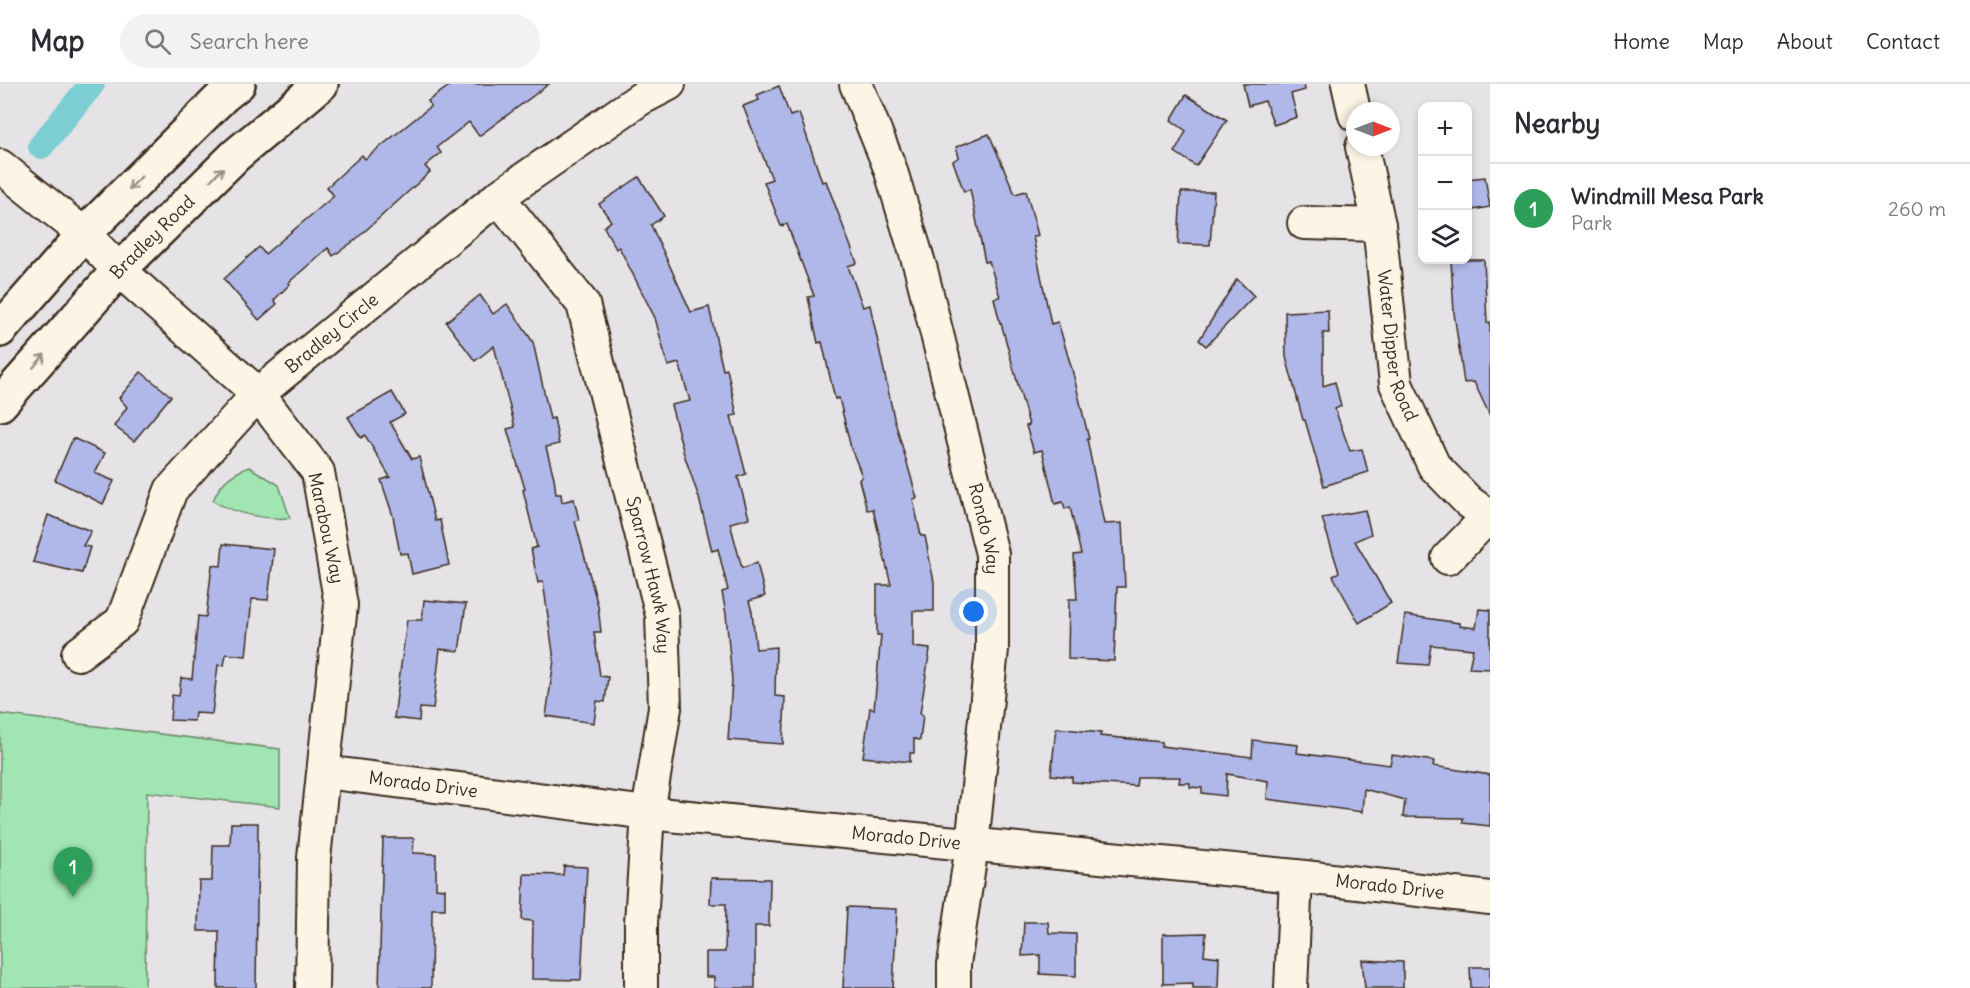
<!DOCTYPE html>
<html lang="en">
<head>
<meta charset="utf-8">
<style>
  :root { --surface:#fff; --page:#f2f2f3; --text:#2b2b33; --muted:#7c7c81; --line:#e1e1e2; --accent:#7c3aed }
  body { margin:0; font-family:Delius,sans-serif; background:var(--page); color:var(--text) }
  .controls { position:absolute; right:18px; top:18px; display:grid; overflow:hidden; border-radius:12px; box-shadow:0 3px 9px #0003 }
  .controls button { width:54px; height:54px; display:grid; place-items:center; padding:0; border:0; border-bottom:2px solid var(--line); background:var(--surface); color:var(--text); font:30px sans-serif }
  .compass { position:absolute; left:1346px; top:18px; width:54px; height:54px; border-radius:50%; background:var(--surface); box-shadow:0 3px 9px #0003; rotate:90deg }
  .you { position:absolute; left:974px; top:528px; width:21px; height:21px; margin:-15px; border:4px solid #fff; border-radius:50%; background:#1a73e8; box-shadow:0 0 0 9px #1a73e833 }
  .badge { display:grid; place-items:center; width:39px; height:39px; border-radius:50%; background:var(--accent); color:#fff; font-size:20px; font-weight:700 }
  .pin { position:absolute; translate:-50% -50px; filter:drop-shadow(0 2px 3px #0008) }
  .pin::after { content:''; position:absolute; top:32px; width:21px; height:18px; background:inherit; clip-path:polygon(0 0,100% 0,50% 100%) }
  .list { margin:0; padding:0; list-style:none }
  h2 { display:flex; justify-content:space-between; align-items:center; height:78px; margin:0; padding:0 24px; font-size:26px }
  h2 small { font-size:20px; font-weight:400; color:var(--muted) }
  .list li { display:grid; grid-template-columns:39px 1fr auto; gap:18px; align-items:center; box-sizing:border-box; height:90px; padding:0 24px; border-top:2px solid var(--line) }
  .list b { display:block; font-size:22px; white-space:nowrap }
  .list p { margin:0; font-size:20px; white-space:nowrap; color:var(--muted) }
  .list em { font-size:20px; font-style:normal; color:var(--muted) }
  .icon { flex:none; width:33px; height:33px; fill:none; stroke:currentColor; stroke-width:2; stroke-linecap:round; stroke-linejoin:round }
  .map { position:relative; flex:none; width:1490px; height:904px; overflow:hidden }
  header { display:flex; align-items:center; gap:36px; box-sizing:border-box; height:84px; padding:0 30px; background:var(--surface); border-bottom:2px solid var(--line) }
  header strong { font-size:28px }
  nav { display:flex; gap:33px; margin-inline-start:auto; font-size:21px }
  .search { width:420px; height:54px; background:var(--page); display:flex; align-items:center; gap:15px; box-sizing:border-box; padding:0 21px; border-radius:33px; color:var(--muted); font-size:22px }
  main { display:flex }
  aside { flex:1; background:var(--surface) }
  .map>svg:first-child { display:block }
  .green { fill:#a0e5b2; stroke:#6e8868; stroke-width:1.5 }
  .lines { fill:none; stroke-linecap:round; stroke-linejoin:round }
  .canal { stroke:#7cced3; stroke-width:26 }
  .building { fill:#b0b8e9; stroke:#3b2a1e; stroke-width:1.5 }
  .minor-casing { stroke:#3b2a1e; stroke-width:36 }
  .major-casing { stroke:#3b2a1e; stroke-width:38 }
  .minor { stroke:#fcf5e5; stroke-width:32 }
  .major { stroke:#fcf5e5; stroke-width:33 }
  .oneway { stroke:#9c9082 }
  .labels { text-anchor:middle; stroke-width:4.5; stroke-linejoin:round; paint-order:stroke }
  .street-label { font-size:18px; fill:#3b2a1e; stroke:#fcf5e5 }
</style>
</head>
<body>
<header>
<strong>Map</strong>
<div class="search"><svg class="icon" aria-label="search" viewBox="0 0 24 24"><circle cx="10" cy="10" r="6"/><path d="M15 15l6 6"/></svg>Search here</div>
<nav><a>Home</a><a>Map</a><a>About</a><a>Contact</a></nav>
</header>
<main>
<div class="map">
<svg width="1490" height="904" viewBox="0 0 1490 904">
  <rect width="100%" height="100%" fill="#e5e3e6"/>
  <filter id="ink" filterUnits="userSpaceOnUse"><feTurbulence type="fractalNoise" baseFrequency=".0167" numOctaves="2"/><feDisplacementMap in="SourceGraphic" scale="12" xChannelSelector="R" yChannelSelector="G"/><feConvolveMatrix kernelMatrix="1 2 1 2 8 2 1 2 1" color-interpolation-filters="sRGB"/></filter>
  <g filter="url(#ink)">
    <g class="green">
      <path d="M 249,383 L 279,401 L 290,434 C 264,436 236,430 213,417 C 219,400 232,389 249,383 Z"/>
      <polygon points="0,630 280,665 280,723 147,708 145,904 0,904"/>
    </g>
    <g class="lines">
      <polyline class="canal" points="41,62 92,0"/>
    </g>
    <g class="building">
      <polygon points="452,0 549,0 479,52 469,38 437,63 441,69 425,82 430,88 354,157 333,172 328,164 288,199 290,200 274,216 277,220 259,236 224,195 259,163 265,170 334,112 327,103 362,71 365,75 431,22 428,17"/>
      <polygon points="1243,0 1304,0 1305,6 1291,10 1297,33 1274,41 1265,17 1248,22"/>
      <polygon points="779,2 790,32 799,29 822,98 826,97 857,179 848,182 863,223 870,221 894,334 917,414 913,415 921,452 925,452 934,498 934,527 913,527 913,563 930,565 920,630 923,631 920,656 914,655 914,669 910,669 910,678 863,673 870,624 874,625 881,551 877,551 877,501 891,501 873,425 867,426 859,396 862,392 851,364 839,314 835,315 822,258 818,259 808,213 814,212 787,140 781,142 764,98 772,95 743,22 759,16 757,11"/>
      <polygon points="1186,11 1227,36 1196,82 1175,68 1186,47 1171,36"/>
      <polygon points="989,50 1015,110 1026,107 1038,151 1033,153 1051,240 1058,238 1073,289 1089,355 1087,355 1104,440 1122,439 1125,503 1117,503 1114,577 1068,575 1069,515 1077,515 1074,471 1081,470 1070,423 1065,425 1063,418 1055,420 1042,366 1034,368 1026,342 1029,341 1001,239 1000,239 994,214 1000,213 989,177 985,178 970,105 964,108 953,77 959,73 956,63"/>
      <polygon points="639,93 664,132 651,141 691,228 709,223 723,286 727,285 737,331 731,332 746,390 738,393 749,434 730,439 742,484 757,479 765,512 749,517 752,528 756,565 776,563 775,612 785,613 783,660 728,656 732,596 726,530 722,508 728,506 718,465 712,467 699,414 684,370 671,321 690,317 679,279 668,282 655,234 619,163 616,165 604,143 611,137 599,120"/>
      <polygon points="1485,93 1490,123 1467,127 1467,95"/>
      <polygon points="1181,108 1214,108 1210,161 1178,160"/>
      <polygon points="1451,176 1484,176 1487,239 1490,238 1490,332 1474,298 1464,299 1454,229"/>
      <polygon points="1237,195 1254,212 1206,262 1199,256"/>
      <polygon points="480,211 493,230 507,220 533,258 550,335 554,334 559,360 546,363 554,394 556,410 561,410 562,418 574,415 579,436 575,437 598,522 601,548 594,548 600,592 608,593 605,618 597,617 594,639 546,632 554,576 543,497 538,499 531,465 537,463 523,406 525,405 507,345 515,343 494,262 475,277 446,238"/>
      <polygon points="1328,226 1329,249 1323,249 1323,302 1335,298 1341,322 1335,325 1350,367 1362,365 1368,388 1324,402 1305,336 1303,336 1286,273 1285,228"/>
      <polygon points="141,288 171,312 134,357 114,342 127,323 119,314"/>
      <polygon points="392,308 405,330 390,338 412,375 419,373 435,437 440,436 449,481 412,490 408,469 400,470 393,432 381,396 390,393 365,351 361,354 348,333"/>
      <polygon points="73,354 105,369 95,389 114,397 103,420 55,396"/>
      <polygon points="1365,426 1371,450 1355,457 1391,519 1359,539 1333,492 1339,488 1322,434"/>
      <polygon points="48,431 91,447 83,462 90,463 82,489 33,478"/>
      <polygon points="223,460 274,465 268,516 252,515 246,572 226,570 224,582 218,581 212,630 195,629 194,637 170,636 172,611 179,612 181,594 192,595 198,532 206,533 212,481 221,482"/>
      <polygon points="424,516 466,520 459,567 440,565 433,625 420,624 419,637 394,634 407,536 422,536"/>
      <polygon points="1479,525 1490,526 1490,585 1469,584 1473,565 1431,561 1428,581 1398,579 1405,531 1459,539 1459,542 1476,544"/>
      <polygon points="1056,644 1101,649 1100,652 1162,658 1161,662 1252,673 1253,656 1298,661 1297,669 1390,681 1392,671 1434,677 1433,682 1490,691 1490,742 1463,739 1463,734 1403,733 1405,716 1364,705 1362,728 1267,715 1268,697 1227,690 1226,712 1202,709 1202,704 1190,703 1190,699 1179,699 1180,693 1137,693 1136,702 1072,698 1072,693 1051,691"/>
      <polygon points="231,739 258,739 256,904 218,904 219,847 198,847 199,797 212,797 213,761 230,761"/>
      <polygon points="383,754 414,754 413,769 436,770 436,804 445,805 445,825 432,825 431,904 379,904"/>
      <polygon points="564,782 587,783 581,896 532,895 533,837 522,836 524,790 563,791"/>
      <polygon points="711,794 770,795 769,842 755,842 755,904 714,904 714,893 706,893 706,868 725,868 726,820 710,820"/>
      <polygon points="847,823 897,825 893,904 843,904"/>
      <polygon points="1024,838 1048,838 1049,849 1076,850 1076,892 1040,890 1040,871 1022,872"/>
      <polygon points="1206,849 1204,871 1219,873 1218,904 1193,904 1193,899 1163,900 1163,850"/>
      <polygon points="1362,876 1403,878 1403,904 1365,904"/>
      <polygon points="1470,883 1490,883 1490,904 1471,904"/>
    </g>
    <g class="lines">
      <g class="minor-casing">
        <g id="minor">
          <path id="s1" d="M 856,0 L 890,84 L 921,186 L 992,470 L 992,565 L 972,762 L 954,880 L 954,904"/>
          <polyline points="1348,0 1355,31"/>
          <path id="s2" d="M 1362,63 L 1379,141 L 1396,300 L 1434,382 L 1469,418 L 1490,433"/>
          <polyline points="0,82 84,150 119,186 258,310 318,388 341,521 314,774 312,904"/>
          <path id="s3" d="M 498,113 L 583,220 L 662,531 L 665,624 L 648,729 L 641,839 L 641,904"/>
          <polyline points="1304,139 1379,141"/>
          <polyline points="1448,474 1489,432"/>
          <path id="s4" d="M 78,570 L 122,537 L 171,406 L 258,310 L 498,113 L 640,15 L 669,0"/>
          <path id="s5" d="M 324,688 L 648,729 L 1296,792 L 1490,814"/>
          <polyline points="1291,904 1296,792"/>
        </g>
      </g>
      <g class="major-casing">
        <g id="major">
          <polyline points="0,246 84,150 223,12 238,0"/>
          <path id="s6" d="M 0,320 L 119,186 L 236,71 L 321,0"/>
        </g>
      </g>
      <use href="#minor" class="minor"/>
      <use href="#major" class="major"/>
    </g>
    <defs><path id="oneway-shaft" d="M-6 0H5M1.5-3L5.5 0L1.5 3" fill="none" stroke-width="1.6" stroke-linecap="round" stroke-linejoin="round" transform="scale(1.5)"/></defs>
    <g class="oneway">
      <use href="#oneway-shaft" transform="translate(217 90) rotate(-44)"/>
      <use href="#oneway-shaft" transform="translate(135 99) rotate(135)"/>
      <use href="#oneway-shaft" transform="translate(39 277) rotate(-49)"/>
    </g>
  </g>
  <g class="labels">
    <g class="street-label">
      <text dy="6" stroke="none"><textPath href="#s6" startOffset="226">Bradley Road</textPath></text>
      <text dy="6" stroke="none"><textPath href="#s4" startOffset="420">Bradley Circle</textPath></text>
      <text dy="6" stroke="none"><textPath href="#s2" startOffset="202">Water Dipper Road</textPath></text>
      <text transform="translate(326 444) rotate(78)" y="6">Marabou Way</text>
      <text dy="6" stroke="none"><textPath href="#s1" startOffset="464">Rondo Way</textPath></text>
      <text dy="6" stroke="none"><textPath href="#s3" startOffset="416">Sparrow Hawk Way</textPath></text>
      <text dy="6" stroke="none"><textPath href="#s5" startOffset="100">Morado Drive</textPath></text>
      <text dy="6" stroke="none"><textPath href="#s5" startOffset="586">Morado Drive</textPath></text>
      <text dy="6" stroke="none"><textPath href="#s5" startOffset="1072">Morado Drive</textPath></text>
    </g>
  </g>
</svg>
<div class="controls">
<button>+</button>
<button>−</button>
<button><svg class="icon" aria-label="layers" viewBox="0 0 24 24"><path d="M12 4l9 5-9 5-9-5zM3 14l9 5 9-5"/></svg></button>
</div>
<svg class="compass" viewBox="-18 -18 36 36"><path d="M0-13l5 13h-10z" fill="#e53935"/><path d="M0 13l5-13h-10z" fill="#7c7c81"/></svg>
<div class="you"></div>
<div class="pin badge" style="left:73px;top:813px;background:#2e9e5b">1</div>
</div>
<aside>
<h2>Nearby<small></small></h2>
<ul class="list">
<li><span class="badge" style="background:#2e9e5b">1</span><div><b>Windmill Mesa Park</b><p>Park</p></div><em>260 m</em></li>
</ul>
</aside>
</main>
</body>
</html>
